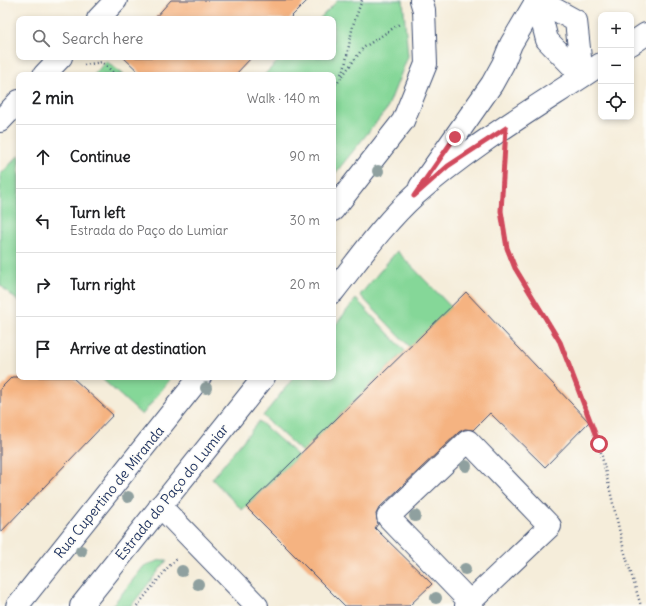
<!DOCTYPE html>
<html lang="en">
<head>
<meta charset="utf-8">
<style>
  :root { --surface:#fff; --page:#f6f6f6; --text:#202124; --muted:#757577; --line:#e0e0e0 }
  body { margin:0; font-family:Delius,sans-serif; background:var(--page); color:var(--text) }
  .controls { position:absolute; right:12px; top:12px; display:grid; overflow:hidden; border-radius:8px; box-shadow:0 2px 6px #0003 }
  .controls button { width:36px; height:36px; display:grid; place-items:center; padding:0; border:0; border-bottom:1px solid var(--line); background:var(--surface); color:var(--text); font:20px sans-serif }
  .stop { position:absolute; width:12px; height:12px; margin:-9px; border:3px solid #d1495b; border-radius:50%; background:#fff }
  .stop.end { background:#d1495b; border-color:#fff; box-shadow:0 1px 4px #0008 }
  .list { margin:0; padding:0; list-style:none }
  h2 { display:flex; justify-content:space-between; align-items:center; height:52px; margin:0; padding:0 16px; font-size:17px }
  h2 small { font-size:13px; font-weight:400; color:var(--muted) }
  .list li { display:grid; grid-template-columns:26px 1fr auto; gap:12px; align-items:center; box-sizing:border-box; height:64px; padding:0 16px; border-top:1px solid var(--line) }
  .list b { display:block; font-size:15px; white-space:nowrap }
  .list p { margin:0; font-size:13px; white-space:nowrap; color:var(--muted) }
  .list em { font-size:13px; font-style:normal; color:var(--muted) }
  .icon { flex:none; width:22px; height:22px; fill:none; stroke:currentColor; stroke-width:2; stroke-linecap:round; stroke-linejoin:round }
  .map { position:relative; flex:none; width:646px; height:606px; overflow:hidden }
  .search { position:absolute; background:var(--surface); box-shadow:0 2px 6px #0003; left:16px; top:16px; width:320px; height:44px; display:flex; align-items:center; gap:10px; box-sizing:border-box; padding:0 14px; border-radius:8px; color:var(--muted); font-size:15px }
  .panel { position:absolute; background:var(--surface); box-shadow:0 2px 6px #0003; left:16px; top:72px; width:320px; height:308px; border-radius:8px }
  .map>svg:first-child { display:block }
  .green { fill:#85d798; stroke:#50837b }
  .building { fill:#f5b381 }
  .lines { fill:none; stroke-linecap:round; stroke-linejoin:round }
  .minor-casing { stroke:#3c4c71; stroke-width:24 }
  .tertiary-casing { stroke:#3c4c71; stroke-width:24 }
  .path { stroke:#3c4c71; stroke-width:2.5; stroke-dasharray:1 3; stroke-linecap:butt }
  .minor { stroke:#fff; stroke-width:22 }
  .tertiary { stroke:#fff; stroke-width:22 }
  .tree { fill:#8fa09f }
  .route { stroke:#d1495b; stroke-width:5 }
  .labels { text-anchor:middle; stroke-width:3; stroke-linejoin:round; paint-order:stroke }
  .street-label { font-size:14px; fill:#1b2f5e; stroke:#fdfcf7 }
</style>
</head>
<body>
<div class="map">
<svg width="646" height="606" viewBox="0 0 646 606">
  <rect width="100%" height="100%" fill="#fdfcf7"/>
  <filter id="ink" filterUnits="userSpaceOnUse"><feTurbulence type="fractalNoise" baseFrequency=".025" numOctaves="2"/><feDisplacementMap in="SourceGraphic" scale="8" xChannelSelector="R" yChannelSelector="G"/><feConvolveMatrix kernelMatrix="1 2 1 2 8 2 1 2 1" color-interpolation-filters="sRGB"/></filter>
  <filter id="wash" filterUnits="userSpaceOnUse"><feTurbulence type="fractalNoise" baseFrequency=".012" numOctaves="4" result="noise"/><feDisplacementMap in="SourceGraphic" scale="16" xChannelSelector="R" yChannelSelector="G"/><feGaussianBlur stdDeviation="0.9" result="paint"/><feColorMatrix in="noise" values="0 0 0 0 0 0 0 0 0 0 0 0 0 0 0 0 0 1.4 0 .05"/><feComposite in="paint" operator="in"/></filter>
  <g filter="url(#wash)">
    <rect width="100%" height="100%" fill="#f5edda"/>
    <g class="green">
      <polygon points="338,0 403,0 408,56 387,109 333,176 333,75 264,75 282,57 333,57 333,19 319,19"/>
      <polygon points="106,61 124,75 94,75"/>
      <polygon points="19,155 19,302 0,285 0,175"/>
      <polygon points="397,251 451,307 410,347 360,295"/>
      <polygon points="356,299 405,351 302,452 263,416 294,377 333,377 333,328"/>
      <polygon points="100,377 172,377 142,415"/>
      <polygon points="259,421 298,456 242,510 212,479"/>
      <polygon points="161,560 167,560 131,606 112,606 144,566"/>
    </g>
    <g id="blocks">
      <g class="building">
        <polygon points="171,0 308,0 289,19 154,19"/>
        <polygon points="123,57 252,57 235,75 142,75"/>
        <polygon points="466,292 589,422 545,467 490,413 473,430 465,429 459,432 379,508 376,514 378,524 375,528 432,584 409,606 345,606 246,507"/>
        <polygon points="12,377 72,377 113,415 0,533 0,389"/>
      </g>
    </g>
  </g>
  <g filter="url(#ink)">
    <use href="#blocks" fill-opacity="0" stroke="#3c4c71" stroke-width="1"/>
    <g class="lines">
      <g class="minor-casing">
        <g id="minor">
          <polyline points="537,0 547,40 582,76"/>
          <polyline points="538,0 576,21 582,76"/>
          <polyline points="98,19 116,0"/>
          <polyline points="44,75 61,57"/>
          <polyline points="0,121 19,101"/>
          <polyline points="420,187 492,84 503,64 511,44 537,0"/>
          <polyline points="333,210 403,121 426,64 424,10 421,0"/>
          <polyline points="160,506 257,606"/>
          <polyline points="17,606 200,377"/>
          <polyline points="466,606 470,602 550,526 468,441 388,517 470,602"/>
        </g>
      </g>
      <g class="tertiary-casing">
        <g id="tertiary">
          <polyline points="631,44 646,34"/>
          <path d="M 333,292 C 359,259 384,223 415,195 C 470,146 540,105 601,64"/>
          <polyline points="81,606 264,377"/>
        </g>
      </g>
      <g class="path">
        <polyline points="84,65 102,62 116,75"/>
        <polyline points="341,74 345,66 353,25 362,0"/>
        <polyline points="338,82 363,48 401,23"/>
        <polyline points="333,87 338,81"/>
        <polyline points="504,158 501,211 507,248 515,268 560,342 599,444 624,550 641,606"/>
        <polyline points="137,606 169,566 177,559"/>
      </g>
      <use href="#minor" class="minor"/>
      <use href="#tertiary" class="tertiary"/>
    </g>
    <g class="tree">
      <circle cx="378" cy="171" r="6"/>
      <circle cx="206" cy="388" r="6"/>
      <circle cx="466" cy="466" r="6"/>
      <circle cx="128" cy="497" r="6"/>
      <circle cx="415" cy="516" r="6"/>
      <circle cx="81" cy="551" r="6"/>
      <circle cx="465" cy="569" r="6"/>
      <circle cx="182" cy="571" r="6"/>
      <circle cx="198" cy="584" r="6"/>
      <circle cx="436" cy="598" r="6"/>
    </g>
  </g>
  <g class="lines" filter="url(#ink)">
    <polyline class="route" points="455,137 414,196 448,166 506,128 501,211 507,248 515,268 560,342 599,444"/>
  </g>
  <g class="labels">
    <g class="street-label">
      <text transform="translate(109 492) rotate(-51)" y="5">Rua Cupertino de Miranda</text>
      <text transform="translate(172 492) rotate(-51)" y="5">Estrada do Paço do Lumiar</text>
    </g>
  </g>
</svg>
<div class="controls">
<button>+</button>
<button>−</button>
<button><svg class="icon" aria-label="locate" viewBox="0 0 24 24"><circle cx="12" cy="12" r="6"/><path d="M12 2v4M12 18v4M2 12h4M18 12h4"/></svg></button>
</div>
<div class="stop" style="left:599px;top:444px"></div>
<div class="stop end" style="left:455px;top:137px"></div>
<div class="search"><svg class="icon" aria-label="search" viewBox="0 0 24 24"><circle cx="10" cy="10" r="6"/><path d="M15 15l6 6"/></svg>Search here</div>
<section class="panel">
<h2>2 min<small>Walk · 140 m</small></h2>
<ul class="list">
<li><svg class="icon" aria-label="ahead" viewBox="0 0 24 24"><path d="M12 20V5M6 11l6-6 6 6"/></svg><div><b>Continue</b></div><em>90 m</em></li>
<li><svg class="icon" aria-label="left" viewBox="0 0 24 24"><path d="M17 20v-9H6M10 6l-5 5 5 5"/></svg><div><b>Turn left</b><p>Estrada do Paço do Lumiar</p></div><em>30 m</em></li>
<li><svg class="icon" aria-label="right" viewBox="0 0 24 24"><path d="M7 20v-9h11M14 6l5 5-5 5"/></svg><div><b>Turn right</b></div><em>20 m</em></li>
<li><svg class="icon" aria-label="arrive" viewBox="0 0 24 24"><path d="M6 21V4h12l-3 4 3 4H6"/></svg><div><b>Arrive at destination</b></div></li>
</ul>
</section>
</div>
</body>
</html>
